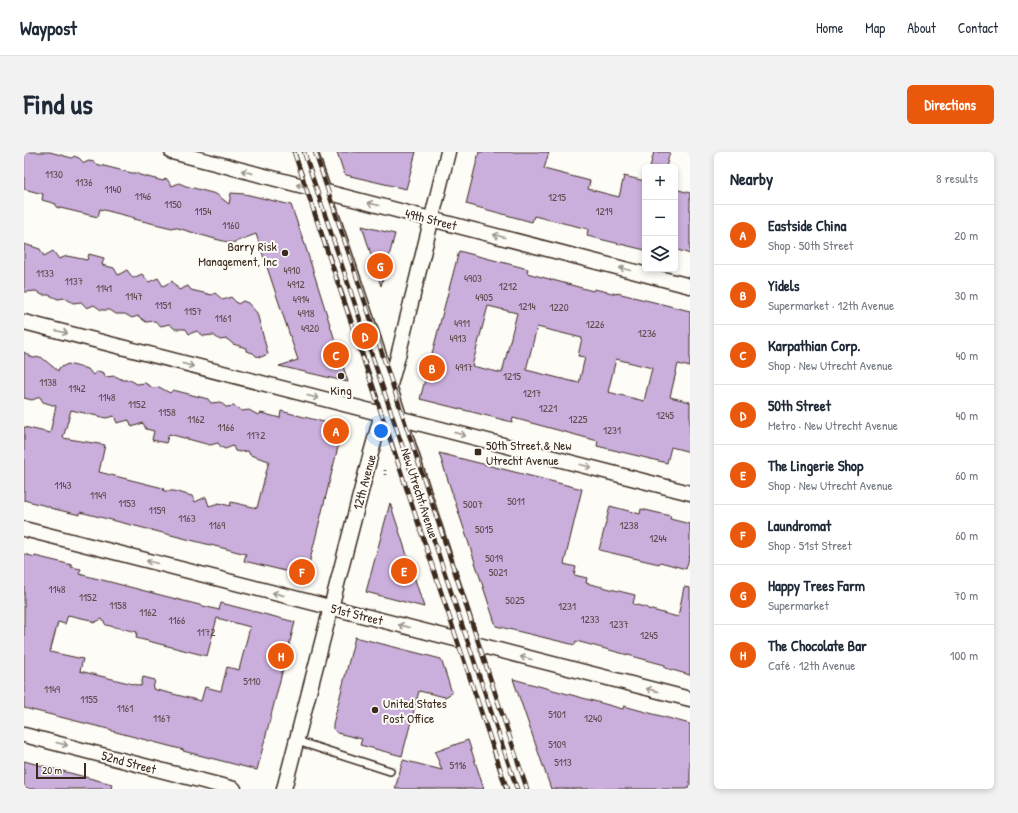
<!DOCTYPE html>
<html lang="en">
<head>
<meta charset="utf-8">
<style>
  :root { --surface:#fff; --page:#f2f2f3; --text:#1f2937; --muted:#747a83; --line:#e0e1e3; --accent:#ea580c }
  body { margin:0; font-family:"Patrick Hand",sans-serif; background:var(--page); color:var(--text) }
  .controls { position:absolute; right:12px; top:12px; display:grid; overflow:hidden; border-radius:6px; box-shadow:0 2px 6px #0003 }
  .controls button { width:36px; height:36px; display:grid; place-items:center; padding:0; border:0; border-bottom:1px solid var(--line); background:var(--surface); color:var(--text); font:20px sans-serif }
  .scale { position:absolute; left:12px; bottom:10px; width:50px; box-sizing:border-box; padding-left:4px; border:2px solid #3b2a1e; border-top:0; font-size:11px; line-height:14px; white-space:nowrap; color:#3b2a1e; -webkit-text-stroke:3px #fdfcf7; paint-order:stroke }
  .you { position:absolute; left:357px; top:279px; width:14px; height:14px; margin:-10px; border:3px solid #fff; border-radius:50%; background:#1a73e8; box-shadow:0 0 0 6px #1a73e833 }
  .badge { display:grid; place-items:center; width:26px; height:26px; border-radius:50%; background:var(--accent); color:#fff; font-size:13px; font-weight:700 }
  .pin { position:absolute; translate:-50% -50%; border:2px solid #fff; box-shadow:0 1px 4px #0006 }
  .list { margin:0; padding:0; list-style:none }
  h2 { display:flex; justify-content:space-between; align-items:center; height:52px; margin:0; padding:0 16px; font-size:17px }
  h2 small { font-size:13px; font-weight:400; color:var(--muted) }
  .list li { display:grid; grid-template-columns:26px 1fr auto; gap:12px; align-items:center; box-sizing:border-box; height:60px; padding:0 16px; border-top:1px solid var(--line) }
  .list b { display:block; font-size:15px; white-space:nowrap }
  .list p { margin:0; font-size:13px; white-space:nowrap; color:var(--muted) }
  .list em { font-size:13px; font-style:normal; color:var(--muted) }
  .icon { flex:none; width:22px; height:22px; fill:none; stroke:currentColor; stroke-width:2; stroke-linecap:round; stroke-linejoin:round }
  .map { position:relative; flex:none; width:666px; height:637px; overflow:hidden; border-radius:6px }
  header { display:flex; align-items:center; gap:24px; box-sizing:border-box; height:56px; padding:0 20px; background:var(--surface); border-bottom:1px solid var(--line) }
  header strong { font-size:19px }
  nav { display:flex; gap:22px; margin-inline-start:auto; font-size:14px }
  .intro { display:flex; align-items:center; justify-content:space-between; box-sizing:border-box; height:96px; padding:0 24px }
  h1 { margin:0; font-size:28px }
  .button { padding:10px 18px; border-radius:6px; background:var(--accent); color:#fff; font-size:14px; font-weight:700 }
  main { display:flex; gap:24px; padding:0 24px }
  aside { flex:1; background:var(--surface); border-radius:6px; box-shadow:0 2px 6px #0003 }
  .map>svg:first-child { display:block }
  .building { fill:#caaedc; stroke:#3b2a1e; fill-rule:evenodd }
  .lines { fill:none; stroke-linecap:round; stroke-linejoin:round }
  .lane-casing { stroke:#3b2a1e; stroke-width:10 }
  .street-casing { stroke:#3b2a1e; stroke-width:17 }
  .secondary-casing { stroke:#3b2a1e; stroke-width:23 }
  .path { stroke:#3b2a1e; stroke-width:2.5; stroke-dasharray:1 3; stroke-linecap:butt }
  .lane { stroke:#fdfcf7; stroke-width:7 }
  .street { stroke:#fdfcf7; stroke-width:14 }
  .secondary { stroke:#fdfcf7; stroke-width:20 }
  .rail-casing { stroke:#3b2a1e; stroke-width:4.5 }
  .rail { stroke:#fdfcf7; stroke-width:3; stroke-dasharray:9; stroke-linecap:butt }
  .oneway { stroke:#9c938a }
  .poi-dot { fill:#3b2a1e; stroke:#fdfcf7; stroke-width:1.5 }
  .labels { text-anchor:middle; stroke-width:4; stroke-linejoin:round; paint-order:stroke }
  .number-label { font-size:11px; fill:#5f4b4e }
  .street-label { font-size:13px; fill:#3b2a1e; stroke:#fdfcf7 }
  .poi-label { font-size:13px; fill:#3b2a1e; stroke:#fdfcf7; text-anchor:start }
</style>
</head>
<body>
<header>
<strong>Waypost</strong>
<nav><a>Home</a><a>Map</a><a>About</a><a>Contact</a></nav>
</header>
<div class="intro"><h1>Find us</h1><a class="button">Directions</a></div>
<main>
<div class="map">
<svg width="666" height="637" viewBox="0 0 666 637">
  <rect width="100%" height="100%" fill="#fdfcf7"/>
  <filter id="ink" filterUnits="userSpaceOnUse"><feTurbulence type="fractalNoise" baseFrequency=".025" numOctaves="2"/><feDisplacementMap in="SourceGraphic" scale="8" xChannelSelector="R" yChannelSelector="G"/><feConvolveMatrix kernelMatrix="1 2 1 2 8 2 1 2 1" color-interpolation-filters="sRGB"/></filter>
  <g filter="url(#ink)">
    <g class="building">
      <polygon points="0,0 26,0 48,6 50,4 55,6 60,11 65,9 70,10 72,12 108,21 112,21 116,23 139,29 142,26 148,34 155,31 162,34 192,42 205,52 207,41 221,42 267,53 281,93 324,230 255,214 274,208 232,82 208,91 191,87 150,75 148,76 110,67 111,66 76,57 74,65 32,55 32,52 18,48 19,42 0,37"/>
      <polygon points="313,0 392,0 382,37 322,23 320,21"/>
      <polygon points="455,0 525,0 520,17 566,29 564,37 595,45 600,24 621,29 621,98 563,84 564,77 510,64 508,70 442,52"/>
      <polygon points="630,0 646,0 642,15 626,15"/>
      <polygon points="651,37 666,41 666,102 651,97"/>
      <polygon points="338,74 371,82 357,134"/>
      <polygon points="0,92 16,97 20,104 29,99 35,107 43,104 63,108 65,102 80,106 78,113 90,116 94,123 103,118 109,126 118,122 125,130 134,126 139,134 148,129 155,138 164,134 167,138 188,143 191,141 199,148 207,145 214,152 219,149 224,151 233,161 244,202 237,205 232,204 229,201 222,199 222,196 209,192 203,187 196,188 189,183 180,184 173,179 165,182 162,177 151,177 145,172 137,174 131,169 122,170 114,164 108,166 101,162 92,162 86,158 77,158 70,153 63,156 57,150 49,151 41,146 34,147 25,143 18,143 12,139 0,140"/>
      <path d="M 435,99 L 504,117 L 503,121 L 569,139 L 570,137 L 593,142 L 593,141 L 666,159 L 666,215 L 654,212 L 646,245 L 666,250 L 666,300 L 647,295 L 643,311 L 573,294 L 574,289 L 489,266 L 488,270 L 396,247 ZM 464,154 L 493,161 L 478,221 L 448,214 ZM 513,175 L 558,186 L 554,204 L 561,205 L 555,231 L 502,218 ZM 592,207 L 628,216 L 620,249 L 584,240 Z"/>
      <path d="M 0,200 L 9,206 L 17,205 L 34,219 L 35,216 L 44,212 L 64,217 L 69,223 L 74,219 L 80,221 L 81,225 L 91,224 L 99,228 L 106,228 L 113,232 L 121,231 L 129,236 L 135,235 L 146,241 L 149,238 L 184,247 L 187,251 L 196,250 L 202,255 L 210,254 L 218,259 L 225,258 L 234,263 L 237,261 L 256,266 L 257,259 L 319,275 L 282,424 L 220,409 L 222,402 L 56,360 L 56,363 L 26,356 L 26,355 L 0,348 L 0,275 L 26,281 L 32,254 L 19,250 L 16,245 L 8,248 L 0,246 ZM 47,258 L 82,266 L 90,264 L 93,271 L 105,268 L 108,275 L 119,271 L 122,277 L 130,279 L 128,288 L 142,291 L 145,282 L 186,293 L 194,291 L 197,295 L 201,297 L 209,294 L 211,299 L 216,300 L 224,299 L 226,303 L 245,309 L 233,356 L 207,350 L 206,354 L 195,351 L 185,354 L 182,345 L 171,350 L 168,344 L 150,339 L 140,339 L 139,336 L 75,320 L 81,293 L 39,286 Z"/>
      <polygon points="415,301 558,337 540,412 552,415 550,423 563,426 562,431 611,443 609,452 624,456 624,457 654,465 660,435 666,436 666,523 641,516 641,513 552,489 551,493 472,474"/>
      <polygon points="366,351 400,455 342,440"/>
      <polygon points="586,354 616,362 617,357 647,364 646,367 666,372 666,403 662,417 636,410 635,412 575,398"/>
      <path d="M 0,402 L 11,405 L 11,404 L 48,413 L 47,415 L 57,417 L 55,422 L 195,458 L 197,451 L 271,470 L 233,618 L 159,599 L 160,598 L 88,579 L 88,578 L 0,556 ZM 44,463 L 67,468 L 69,471 L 78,467 L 82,473 L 113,480 L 112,486 L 183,504 L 193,466 L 226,475 L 215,518 L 203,515 L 197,539 L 181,535 L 177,549 L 129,537 L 131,528 L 119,525 L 117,534 L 56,519 L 59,507 L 26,500 L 34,470 L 41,472 Z"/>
      <polygon points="331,485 417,507 428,541 421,545 395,539 378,604 336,593 338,587 313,581 309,577 309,572"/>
      <polygon points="489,527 599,557 600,554 666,572 666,634 665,633 664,637 527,637"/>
      <polygon points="444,588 460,637 371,637 379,608 418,618 411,600"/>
      <polygon points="0,609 88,632 87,637 0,637"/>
    </g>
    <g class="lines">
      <g class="lane-casing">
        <polyline id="lane" points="273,589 366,619"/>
      </g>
      <g class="street-casing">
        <g id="street">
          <polyline points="148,0 666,134"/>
          <polyline points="0,170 666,341"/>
          <polyline points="0,377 666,547"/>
          <polyline points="0,583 210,637"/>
          <polyline points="260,637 347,301 374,204 424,0"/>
        </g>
      </g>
      <g class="secondary-casing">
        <polyline id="secondary" points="283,0 364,240 492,637"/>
      </g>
      <polyline class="path" points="361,323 361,316"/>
      <use href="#lane" class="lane"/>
      <use href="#street" class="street"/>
      <use href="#secondary" class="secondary"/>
      <g class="rail-casing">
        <g id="rail">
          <polyline points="270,0 483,637"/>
          <polyline points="280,0 493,637"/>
          <polyline points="291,0 503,637"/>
        </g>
      </g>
      <use href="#rail" class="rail"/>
    </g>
    <defs><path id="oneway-shaft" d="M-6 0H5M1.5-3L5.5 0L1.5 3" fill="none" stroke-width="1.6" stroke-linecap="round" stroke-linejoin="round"/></defs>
    <g class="oneway">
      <use href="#oneway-shaft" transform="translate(223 20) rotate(-165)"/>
      <use href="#oneway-shaft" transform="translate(278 34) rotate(-166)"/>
      <use href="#oneway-shaft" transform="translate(349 52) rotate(-165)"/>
      <use href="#oneway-shaft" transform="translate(475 84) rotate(-166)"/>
      <use href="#oneway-shaft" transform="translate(601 117) rotate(-166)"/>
      <use href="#oneway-shaft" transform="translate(38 180) rotate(15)"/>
      <use href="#oneway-shaft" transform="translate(164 213) rotate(15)"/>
      <use href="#oneway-shaft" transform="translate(289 245) rotate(15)"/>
      <use href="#oneway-shaft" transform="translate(436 282) rotate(15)"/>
      <use href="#oneway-shaft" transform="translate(562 314) rotate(14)"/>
      <use href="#oneway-shaft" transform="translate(128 410) rotate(-166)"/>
      <use href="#oneway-shaft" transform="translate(254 442) rotate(-166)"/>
      <use href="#oneway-shaft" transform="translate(380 474) rotate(-166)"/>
      <use href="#oneway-shaft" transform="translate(502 506) rotate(-166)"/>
      <use href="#oneway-shaft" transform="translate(628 538) rotate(-166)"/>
      <use href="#oneway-shaft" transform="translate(38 592) rotate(15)"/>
    </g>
  </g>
  <g class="poi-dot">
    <circle cx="261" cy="101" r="4"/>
    <circle cx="317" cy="224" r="4"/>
    <rect x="450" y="296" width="8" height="8" rx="2"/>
    <circle cx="351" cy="558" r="4"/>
  </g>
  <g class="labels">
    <g class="number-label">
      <text x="30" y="26">1130</text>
      <text x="60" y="34">1136</text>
      <text x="89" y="41">1140</text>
      <text x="119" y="48">1146</text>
      <text x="533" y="49">1215</text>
      <text x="149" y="56">1150</text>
      <text x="179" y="63">1154</text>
      <text x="580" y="63">1219</text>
      <text x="207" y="77">1160</text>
      <text x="268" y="122">4910</text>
      <text x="21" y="125">1133</text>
      <text x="449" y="130">4903</text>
      <text x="50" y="133">1137</text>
      <text x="272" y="136">4912</text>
      <text x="484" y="138">1212</text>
      <text x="80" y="140">1141</text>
      <text x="110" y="148">1147</text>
      <text x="460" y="149">4905</text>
      <text x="277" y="151">4914</text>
      <text x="139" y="157">1151</text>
      <text x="503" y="158">1214</text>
      <text x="535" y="159">1220</text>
      <text x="169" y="163">1157</text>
      <text x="282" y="165">4918</text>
      <text x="199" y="170">1161</text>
      <text x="438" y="175">4911</text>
      <text x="571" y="176">1226</text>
      <text x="286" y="180">4920</text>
      <text x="623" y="185">1236</text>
      <text x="434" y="190">4913</text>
      <text x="440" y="219">4917</text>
      <text x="488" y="228">1215</text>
      <text x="24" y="234">1138</text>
      <text x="53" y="240">1142</text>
      <text x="508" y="245">1217</text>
      <text x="83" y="249">1148</text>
      <text x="113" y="256">1152</text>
      <text x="524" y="260">1221</text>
      <text x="143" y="264">1158</text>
      <text x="641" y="267">1245</text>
      <text x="172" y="271">1162</text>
      <text x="554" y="271">1225</text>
      <text x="202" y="279">1166</text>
      <text x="588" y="282">1231</text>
      <text x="232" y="287">1172</text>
      <text x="39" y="337">1143</text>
      <text x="74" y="347">1149</text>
      <text x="492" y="353">5011</text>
      <text x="103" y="355">1153</text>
      <text x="449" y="356">5007</text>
      <text x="133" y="362">1159</text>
      <text x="163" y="370">1163</text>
      <text x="193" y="377">1169</text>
      <text x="605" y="377">1238</text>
      <text x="460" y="381">5015</text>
      <text x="634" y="390">1244</text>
      <text x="470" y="410">5019</text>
      <text x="474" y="424">5021</text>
      <text x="33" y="441">1148</text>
      <text x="64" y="449">1152</text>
      <text x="491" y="452">5025</text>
      <text x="94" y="457">1158</text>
      <text x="543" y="458">1231</text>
      <text x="124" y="464">1162</text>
      <text x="566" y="471">1233</text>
      <text x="153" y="472">1166</text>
      <text x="595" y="476">1237</text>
      <text x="182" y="484">1172</text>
      <text x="625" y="487">1245</text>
      <text x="228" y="533">5110</text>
      <text x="28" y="541">1149</text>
      <text x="65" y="551">1155</text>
      <text x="101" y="560">1161</text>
      <text x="533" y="566">5101</text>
      <text x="138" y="570">1167</text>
      <text x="569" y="570">1240</text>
      <text x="533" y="596">5109</text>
      <text x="539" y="614">5113</text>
      <text x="434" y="617">5116</text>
    </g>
    <g class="street-label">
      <text transform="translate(407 67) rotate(14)" y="5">49th Street</text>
      <text transform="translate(340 330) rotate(-75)" y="5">12th Avenue</text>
      <text transform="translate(396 341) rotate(72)" y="5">New Utrecht Avenue</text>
      <text transform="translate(333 462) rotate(14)" y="5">51st Street</text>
      <text transform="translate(105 610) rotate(15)" y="5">52nd Street</text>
    </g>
    <g class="poi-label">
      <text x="253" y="99" text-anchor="end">Barry Risk<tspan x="253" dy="15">Management, Inc</tspan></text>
      <text x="317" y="243" text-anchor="middle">King</text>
      <text x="462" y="298">50th Street &amp; New<tspan x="462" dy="15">Utrecht Avenue</tspan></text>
      <text x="359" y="556">United States<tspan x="359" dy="15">Post Office</tspan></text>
    </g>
  </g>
</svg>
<div class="controls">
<button>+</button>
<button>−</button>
<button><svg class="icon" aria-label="layers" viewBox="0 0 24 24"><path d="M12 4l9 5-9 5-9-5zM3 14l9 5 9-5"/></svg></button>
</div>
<div class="scale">20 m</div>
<div class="you"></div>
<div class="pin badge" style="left:312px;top:279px">A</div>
<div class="pin badge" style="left:408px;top:216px">B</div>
<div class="pin badge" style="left:312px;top:203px">C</div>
<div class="pin badge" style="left:341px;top:184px">D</div>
<div class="pin badge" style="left:380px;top:419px">E</div>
<div class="pin badge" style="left:278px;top:420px">F</div>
<div class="pin badge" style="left:356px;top:114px">G</div>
<div class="pin badge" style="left:257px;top:504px">H</div>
</div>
<aside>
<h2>Nearby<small>8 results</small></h2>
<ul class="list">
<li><span class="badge">A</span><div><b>Eastside China</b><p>Shop · 50th Street</p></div><em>20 m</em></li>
<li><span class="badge">B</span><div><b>Yidels</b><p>Supermarket · 12th Avenue</p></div><em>30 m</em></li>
<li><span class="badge">C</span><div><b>Karpathian Corp.</b><p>Shop · New Utrecht Avenue</p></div><em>40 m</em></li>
<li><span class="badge">D</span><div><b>50th Street</b><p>Metro · New Utrecht Avenue</p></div><em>40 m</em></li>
<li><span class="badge">E</span><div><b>The Lingerie Shop</b><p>Shop · New Utrecht Avenue</p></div><em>60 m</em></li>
<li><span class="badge">F</span><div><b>Laundromat</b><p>Shop · 51st Street</p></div><em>60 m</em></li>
<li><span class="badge">G</span><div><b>Happy Trees Farm</b><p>Supermarket</p></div><em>70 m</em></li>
<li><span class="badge">H</span><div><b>The Chocolate Bar</b><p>Café · 12th Avenue</p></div><em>100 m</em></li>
</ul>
</aside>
</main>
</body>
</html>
